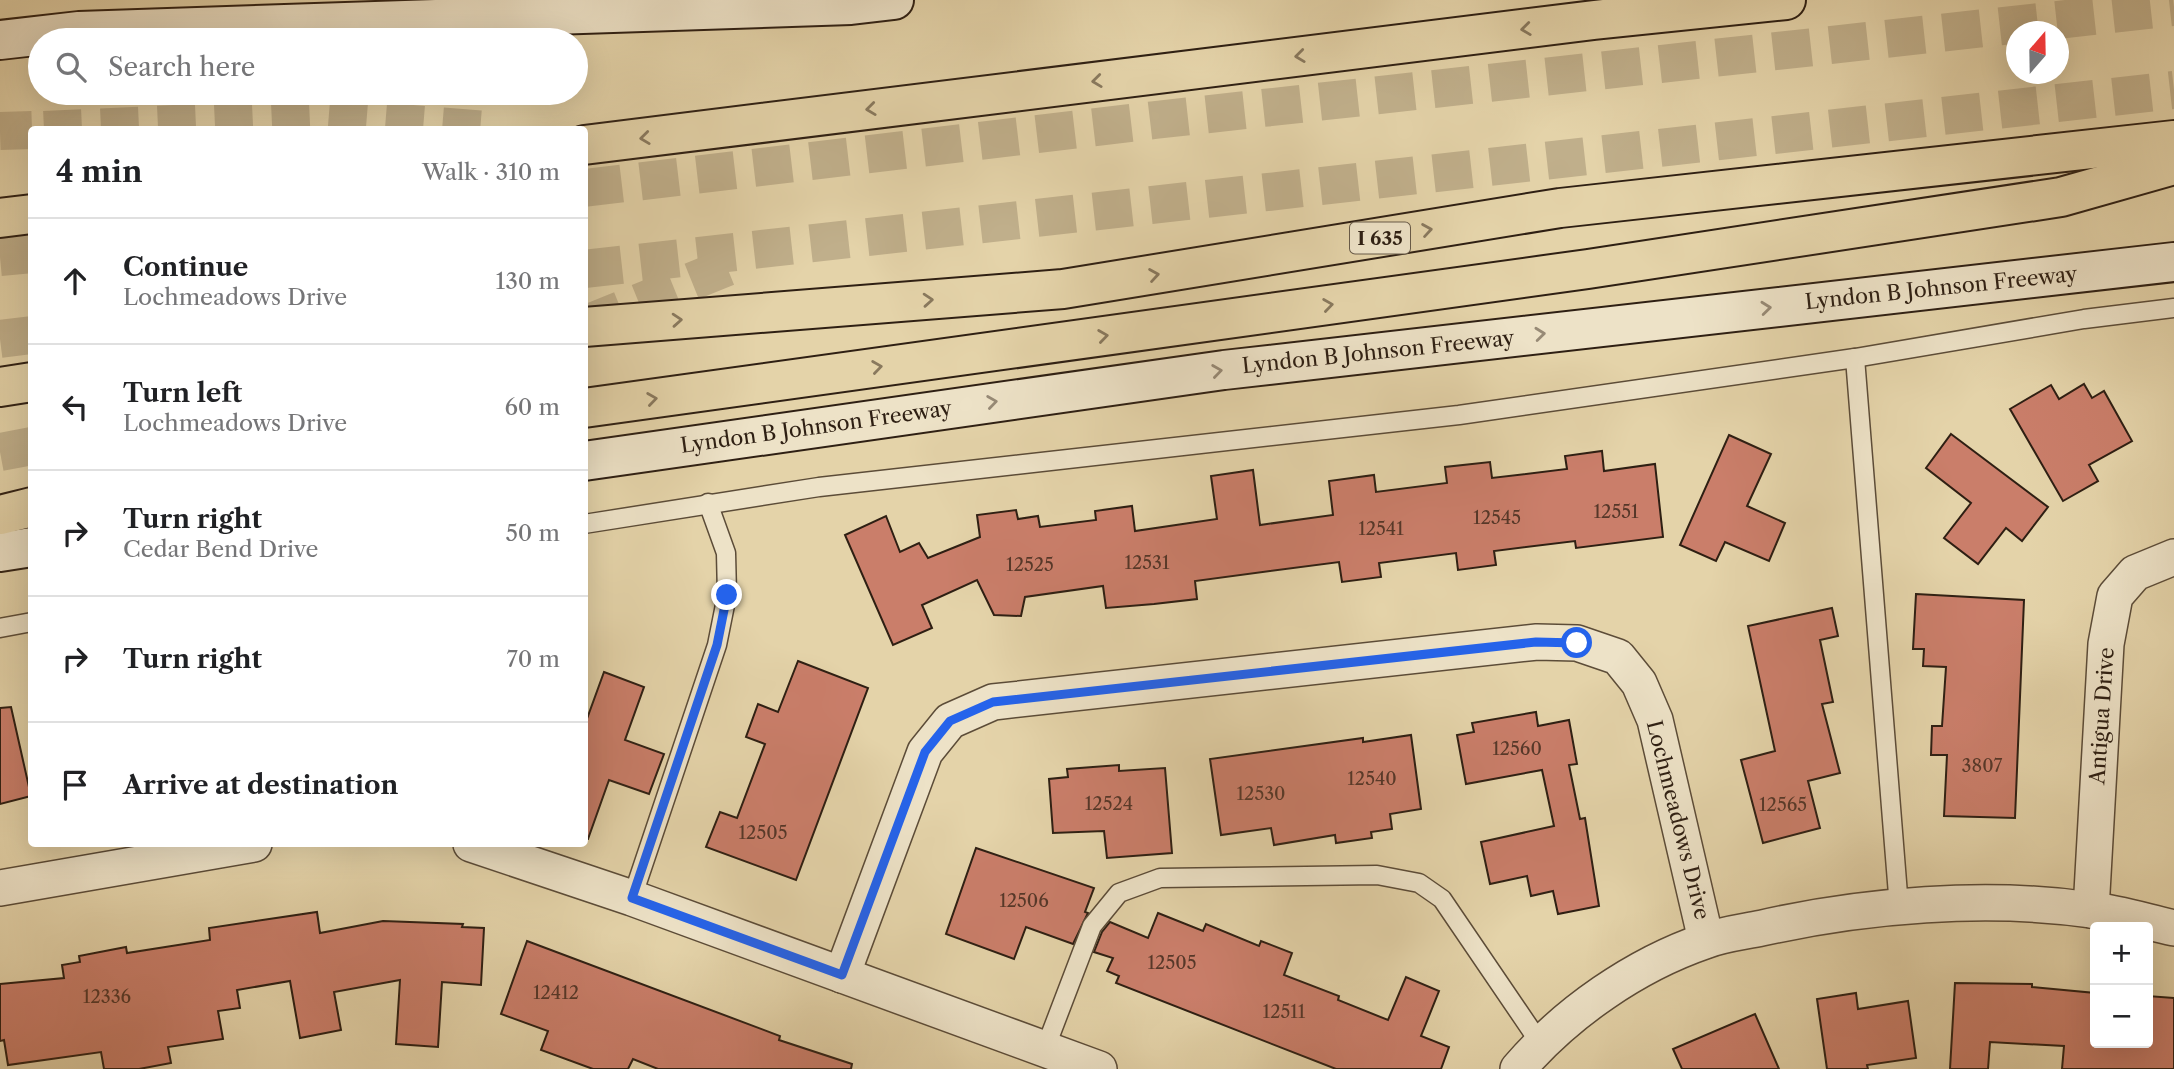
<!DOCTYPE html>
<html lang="en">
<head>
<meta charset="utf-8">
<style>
  :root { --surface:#fff; --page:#f2f2f2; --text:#202124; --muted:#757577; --line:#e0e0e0 }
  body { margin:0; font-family:"Libre Caslon Text",serif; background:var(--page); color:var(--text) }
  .controls { position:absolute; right:21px; bottom:21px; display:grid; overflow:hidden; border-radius:7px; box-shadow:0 7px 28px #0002 }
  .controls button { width:63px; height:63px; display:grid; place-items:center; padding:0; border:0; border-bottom:2px solid var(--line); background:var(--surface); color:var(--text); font:35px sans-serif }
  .compass { position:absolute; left:2006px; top:21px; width:63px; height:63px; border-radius:50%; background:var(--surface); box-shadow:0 7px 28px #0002; rotate:20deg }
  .stop { position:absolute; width:21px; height:21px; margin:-16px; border:5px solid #2563eb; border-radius:50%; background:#fff }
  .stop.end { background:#2563eb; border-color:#fff; box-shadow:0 2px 7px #0008 }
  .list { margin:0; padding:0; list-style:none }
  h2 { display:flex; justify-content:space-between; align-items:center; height:91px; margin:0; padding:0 28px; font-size:30px }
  h2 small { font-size:23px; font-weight:400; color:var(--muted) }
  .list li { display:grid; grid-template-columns:46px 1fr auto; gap:21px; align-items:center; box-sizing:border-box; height:126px; padding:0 28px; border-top:2px solid var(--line) }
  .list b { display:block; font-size:26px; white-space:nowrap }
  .list p { margin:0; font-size:23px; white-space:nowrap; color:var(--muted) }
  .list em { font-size:23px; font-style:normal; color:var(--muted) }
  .icon { flex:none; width:38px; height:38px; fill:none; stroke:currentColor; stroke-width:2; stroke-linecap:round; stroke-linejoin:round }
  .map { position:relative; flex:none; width:2174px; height:1069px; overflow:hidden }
  .search { position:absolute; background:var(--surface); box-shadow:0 7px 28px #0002; left:28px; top:28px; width:560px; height:77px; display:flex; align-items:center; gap:18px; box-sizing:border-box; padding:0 24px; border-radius:38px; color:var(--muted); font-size:26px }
  .panel { position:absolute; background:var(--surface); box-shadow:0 7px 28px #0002; left:28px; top:126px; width:560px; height:721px; border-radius:7px }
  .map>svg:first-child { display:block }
  .building { fill:#ca7e6a; stroke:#2e1f13; stroke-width:2 }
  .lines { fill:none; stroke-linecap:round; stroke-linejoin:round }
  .motorway-tunnel { stroke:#c0af8b; stroke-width:38; stroke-dasharray:38 19; stroke-linecap:butt }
  .service-casing { stroke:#5c4c38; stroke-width:21 }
  .minor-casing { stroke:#5c4c38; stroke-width:38 }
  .secondary-casing { stroke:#2e1f13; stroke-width:42 }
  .motorway-casing { stroke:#2e1f13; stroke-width:42 }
  .service { stroke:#ede2c7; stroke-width:18 }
  .minor { stroke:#ede2c7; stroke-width:35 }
  .secondary { stroke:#ede2c7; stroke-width:38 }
  .motorway { stroke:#e4d3a9; stroke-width:38 }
  .oneway { stroke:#89795e }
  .oneway2 { stroke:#978a76 }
  .route { stroke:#2563eb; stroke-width:9 }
  .labels { text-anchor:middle; stroke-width:6; stroke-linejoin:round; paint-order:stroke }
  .number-label { font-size:18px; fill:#553729 }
  .shield { fill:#ede2c7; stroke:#675a49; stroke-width:2 }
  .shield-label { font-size:19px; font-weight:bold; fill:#2e1f13 }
  .street-label { font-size:21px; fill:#2e1f13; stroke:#ede2c7 }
</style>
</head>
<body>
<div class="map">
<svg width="2174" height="1069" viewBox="0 0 2174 1069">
  <rect width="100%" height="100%" fill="#e4d3a9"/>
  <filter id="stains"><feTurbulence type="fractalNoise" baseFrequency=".00286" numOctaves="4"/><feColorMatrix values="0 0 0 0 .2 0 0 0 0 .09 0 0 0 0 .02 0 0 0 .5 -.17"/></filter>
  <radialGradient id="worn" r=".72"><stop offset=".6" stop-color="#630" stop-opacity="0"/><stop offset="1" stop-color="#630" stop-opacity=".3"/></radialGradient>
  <g class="building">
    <polygon points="2084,384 2092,398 2104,391 2132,441 2089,465 2098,481 2063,501 2010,409 2051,385 2059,399"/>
    <polygon points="1951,434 2048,507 2022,541 2006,528 1978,564 1944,538 1971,503 1926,468"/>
    <polygon points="1729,435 1771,454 1747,506 1785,523 1769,561 1725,542 1716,561 1680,545"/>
    <polygon points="1602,451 1604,471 1655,464 1663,537 1576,548 1575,541 1494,551 1496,565 1458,570 1456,553 1379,563 1381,577 1342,582 1339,562 1195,581 1197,599 1154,604 1106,608 1103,586 1025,597 1021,616 994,615 977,580 922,605 932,628 893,645 845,535 886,516 900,552 919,543 928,558 980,537 977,515 1016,510 1018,519 1038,516 1040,527 1096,520 1095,511 1132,506 1135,531 1217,519 1211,476 1253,470 1260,525 1333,515 1329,481 1374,475 1376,492 1447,483 1445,467 1490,462 1492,478 1567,469 1565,456"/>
    <polygon points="1916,594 2024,600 2015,818 1944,816 1947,755 1931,755 1932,726 1942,726 1946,667 1923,666 1924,649 1913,649"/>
    <polygon points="1832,608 1838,636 1820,640 1833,702 1822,704 1840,773 1808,781 1820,828 1763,843 1741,760 1775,751 1748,626"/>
    <polygon points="798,661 868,688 796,880 706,847 720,812 737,818 765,744 746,737 758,704 778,712"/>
    <polygon points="604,672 644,687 625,740 664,754 649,794 609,780 588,839 584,839 584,727"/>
    <polygon points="11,707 31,796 0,804 0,708"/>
    <polygon points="1536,712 1538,726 1569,720 1577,764 1569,765 1580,819 1585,818 1599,906 1558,914 1553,891 1531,896 1527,876 1490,884 1481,842 1554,826 1542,770 1466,784 1457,735 1474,732 1472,723"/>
    <polygon points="1411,735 1421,809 1390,814 1392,829 1371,832 1372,838 1336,843 1335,835 1274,845 1271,828 1221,835 1210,759 1363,738 1363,742"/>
    <polygon points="1119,765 1119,771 1165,768 1172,853 1107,858 1104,831 1053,833 1049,779 1068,777 1067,769"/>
    <polygon points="976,848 1094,888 1085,912 1088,913 1073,944 1026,927 1014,959 946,934"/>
    <polygon points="317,912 320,933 383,921 463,924 462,927 484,928 481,985 442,982 438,1047 396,1044 400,980 334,992 341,1030 300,1038 290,981 237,990 240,1008 218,1011 223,1039 168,1047 171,1063 139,1069 104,1069 101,1052 8,1065 4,1040 0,1041 0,984 64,978 62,965 80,962 79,956 126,947 127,953 210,940 209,928"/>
    <polygon points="1158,913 1203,931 1206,924 1259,946 1261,941 1292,953 1284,975 1339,996 1338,1000 1388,1020 1406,977 1439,991 1421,1036 1449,1047 1441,1069 1336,1069 1116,983 1119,976 1107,971 1113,958 1094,952 1102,932 1110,922 1148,938"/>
    <polygon points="527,941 780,1036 779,1040 852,1064 851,1069 658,1069 633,1059 628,1069 593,1069 541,1050 548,1031 501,1014"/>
    <polygon points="1955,983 2032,984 2032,987 2095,993 2095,1043 2148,1043 2148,996 2174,998 2174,1069 2062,1069 2064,1046 1990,1042 1988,1069 1950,1069"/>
    <polygon points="1856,993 1858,1009 1908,1001 1916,1058 1867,1065 1868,1069 1827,1069 1817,999"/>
    <polygon points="1755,1014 1779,1069 1682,1069 1673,1049"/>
  </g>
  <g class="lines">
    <g class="motorway-tunnel">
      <polyline points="44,130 327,117 486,130"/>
      <polyline points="0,131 32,130"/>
      <polyline points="584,188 1155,120 2174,7"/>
      <polyline points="0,257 32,254"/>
      <polyline points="584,269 2174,90"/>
      <polyline points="586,324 732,265"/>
      <polyline points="0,339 32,335"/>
      <polyline points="0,452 32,446"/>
    </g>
    <g class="service-casing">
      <g id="service">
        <polyline points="1855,358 1899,907"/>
        <polyline points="584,524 819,487 1459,415 1855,358 2084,319 2174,308"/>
        <polyline points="0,628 32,622"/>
        <polyline points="632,898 717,645 727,595 726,553 708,503"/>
        <polyline points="1045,1049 1092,926 1119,893 1160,878 1377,875 1419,883 1442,899 1540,1043"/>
      </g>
    </g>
    <g class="minor-casing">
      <g id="minor">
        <polyline points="471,844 632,898 1099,1069"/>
        <polyline points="0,888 254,844"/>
        <polyline points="2091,910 2106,644 2115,596 2135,573 2174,557"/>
        <polyline points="842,975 925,752 950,721 993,702 1537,642 1577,643 1618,657 1639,683 1655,720 1706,940"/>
        <path d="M 1518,1069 C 1566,1013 1635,965 1705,941 C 1723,934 1743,932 1762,928 C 1864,905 1987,895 2091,910 C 2119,913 2147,922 2174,928"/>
      </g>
    </g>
    <g class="secondary-casing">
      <g id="secondary">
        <polyline points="0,40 79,31 851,5 894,0"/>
        <polyline points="584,461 1224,370 2174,262"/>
        <polyline points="0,552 32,547"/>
      </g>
    </g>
    <g class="motorway-casing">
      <g id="motorway">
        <polyline points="584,145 1594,20 1786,0"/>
        <polyline points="0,218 32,214"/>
        <polyline points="584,327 1063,289 1560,208 2174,140"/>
        <polyline points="0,387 32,382"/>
        <polyline points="584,408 1588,269 2061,197 2174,165"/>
        <polyline points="0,515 32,507"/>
      </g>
    </g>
    <use href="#service" class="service"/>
    <use href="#minor" class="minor"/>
    <use href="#secondary" class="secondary"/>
    <use href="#motorway" class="motorway"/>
  </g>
  <defs><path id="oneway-chevron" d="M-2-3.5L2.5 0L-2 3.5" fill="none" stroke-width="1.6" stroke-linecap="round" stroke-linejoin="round" transform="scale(1.75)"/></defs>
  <g class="oneway">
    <use href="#oneway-chevron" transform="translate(1526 29) rotate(173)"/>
    <use href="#oneway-chevron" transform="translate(1300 56) rotate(173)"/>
    <use href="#oneway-chevron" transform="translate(1097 81) rotate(173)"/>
    <use href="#oneway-chevron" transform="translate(871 109) rotate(173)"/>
    <use href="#oneway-chevron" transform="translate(645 138) rotate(173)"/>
    <use href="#oneway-chevron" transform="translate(1427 230) rotate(-9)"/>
    <use href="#oneway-chevron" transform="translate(1154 275) rotate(-9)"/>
    <use href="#oneway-chevron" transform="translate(928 300) rotate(-4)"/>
    <use href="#oneway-chevron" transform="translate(1328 305) rotate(-8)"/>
    <use href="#oneway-chevron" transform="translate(677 320) rotate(-4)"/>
    <use href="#oneway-chevron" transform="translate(1103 336) rotate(-8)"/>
    <use href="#oneway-chevron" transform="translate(877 367) rotate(-8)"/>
    <use href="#oneway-chevron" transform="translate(652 399) rotate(-8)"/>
  </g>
  <g class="oneway2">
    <use href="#oneway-chevron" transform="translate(1766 308) rotate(-6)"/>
    <use href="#oneway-chevron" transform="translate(1540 334) rotate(-6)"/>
    <use href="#oneway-chevron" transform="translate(1217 371) rotate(-8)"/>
    <use href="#oneway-chevron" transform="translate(992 402) rotate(-8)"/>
  </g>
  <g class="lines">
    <polyline class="route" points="727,595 717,645 632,898 842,975 925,752 950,721 993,702 1536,642 1577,643"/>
  </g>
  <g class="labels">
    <g class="number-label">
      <text x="1616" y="518">12551</text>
      <text x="1497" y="524">12545</text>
      <text x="1381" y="535">12541</text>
      <text x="1147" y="569">12531</text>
      <text x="1030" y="571">12525</text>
      <text x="1517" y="755">12560</text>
      <text x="1982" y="772">3807</text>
      <text x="1372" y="785">12540</text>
      <text x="1261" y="800">12530</text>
      <text x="1109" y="810">12524</text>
      <text x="1783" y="811">12565</text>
      <text x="763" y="839">12505</text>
      <text x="1024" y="907">12506</text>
      <text x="1172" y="969">12505</text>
      <text x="556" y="999">12412</text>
      <text x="107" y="1003">12336</text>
      <text x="1284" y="1018">12511</text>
    </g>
    <rect class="shield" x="1350" y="222.5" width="60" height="31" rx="5"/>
    <g class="shield-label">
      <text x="1380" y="245">I 635</text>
    </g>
    <g class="street-label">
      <text transform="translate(1941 288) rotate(-6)" y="7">Lyndon B Johnson Freeway</text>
      <text transform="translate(1378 352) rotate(-6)" y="7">Lyndon B Johnson Freeway</text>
      <text transform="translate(816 427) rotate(-8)" y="7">Lyndon B Johnson Freeway</text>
      <text transform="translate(2102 716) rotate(-86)" y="7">Antigua Drive</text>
      <text transform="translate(1678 820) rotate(76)" y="7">Lochmeadows Drive</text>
    </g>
  </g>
  <rect width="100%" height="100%" filter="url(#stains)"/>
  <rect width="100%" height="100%" fill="url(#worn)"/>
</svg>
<div class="controls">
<button>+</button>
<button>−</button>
</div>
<svg class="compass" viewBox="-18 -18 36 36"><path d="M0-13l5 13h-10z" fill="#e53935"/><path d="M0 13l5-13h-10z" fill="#757577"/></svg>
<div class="stop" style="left:1577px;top:643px"></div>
<div class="stop end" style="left:727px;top:595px"></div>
<div class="search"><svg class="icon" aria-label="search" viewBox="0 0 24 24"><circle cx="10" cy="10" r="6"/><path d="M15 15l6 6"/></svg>Search here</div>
<section class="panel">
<h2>4 min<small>Walk · 310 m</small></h2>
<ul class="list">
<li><svg class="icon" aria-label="ahead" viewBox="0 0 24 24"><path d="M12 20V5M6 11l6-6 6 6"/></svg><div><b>Continue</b><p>Lochmeadows Drive</p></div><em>130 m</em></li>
<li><svg class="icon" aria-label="left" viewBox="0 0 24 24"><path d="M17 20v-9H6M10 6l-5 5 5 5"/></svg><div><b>Turn left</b><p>Lochmeadows Drive</p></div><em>60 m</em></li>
<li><svg class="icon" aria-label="right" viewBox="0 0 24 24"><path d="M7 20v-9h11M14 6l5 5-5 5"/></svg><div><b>Turn right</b><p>Cedar Bend Drive</p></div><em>50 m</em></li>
<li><svg class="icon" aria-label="right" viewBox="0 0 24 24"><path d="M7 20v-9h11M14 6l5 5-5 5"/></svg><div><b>Turn right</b></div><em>70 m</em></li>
<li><svg class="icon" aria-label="arrive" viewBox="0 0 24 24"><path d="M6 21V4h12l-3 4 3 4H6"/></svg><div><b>Arrive at destination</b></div></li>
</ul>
</section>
</div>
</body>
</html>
